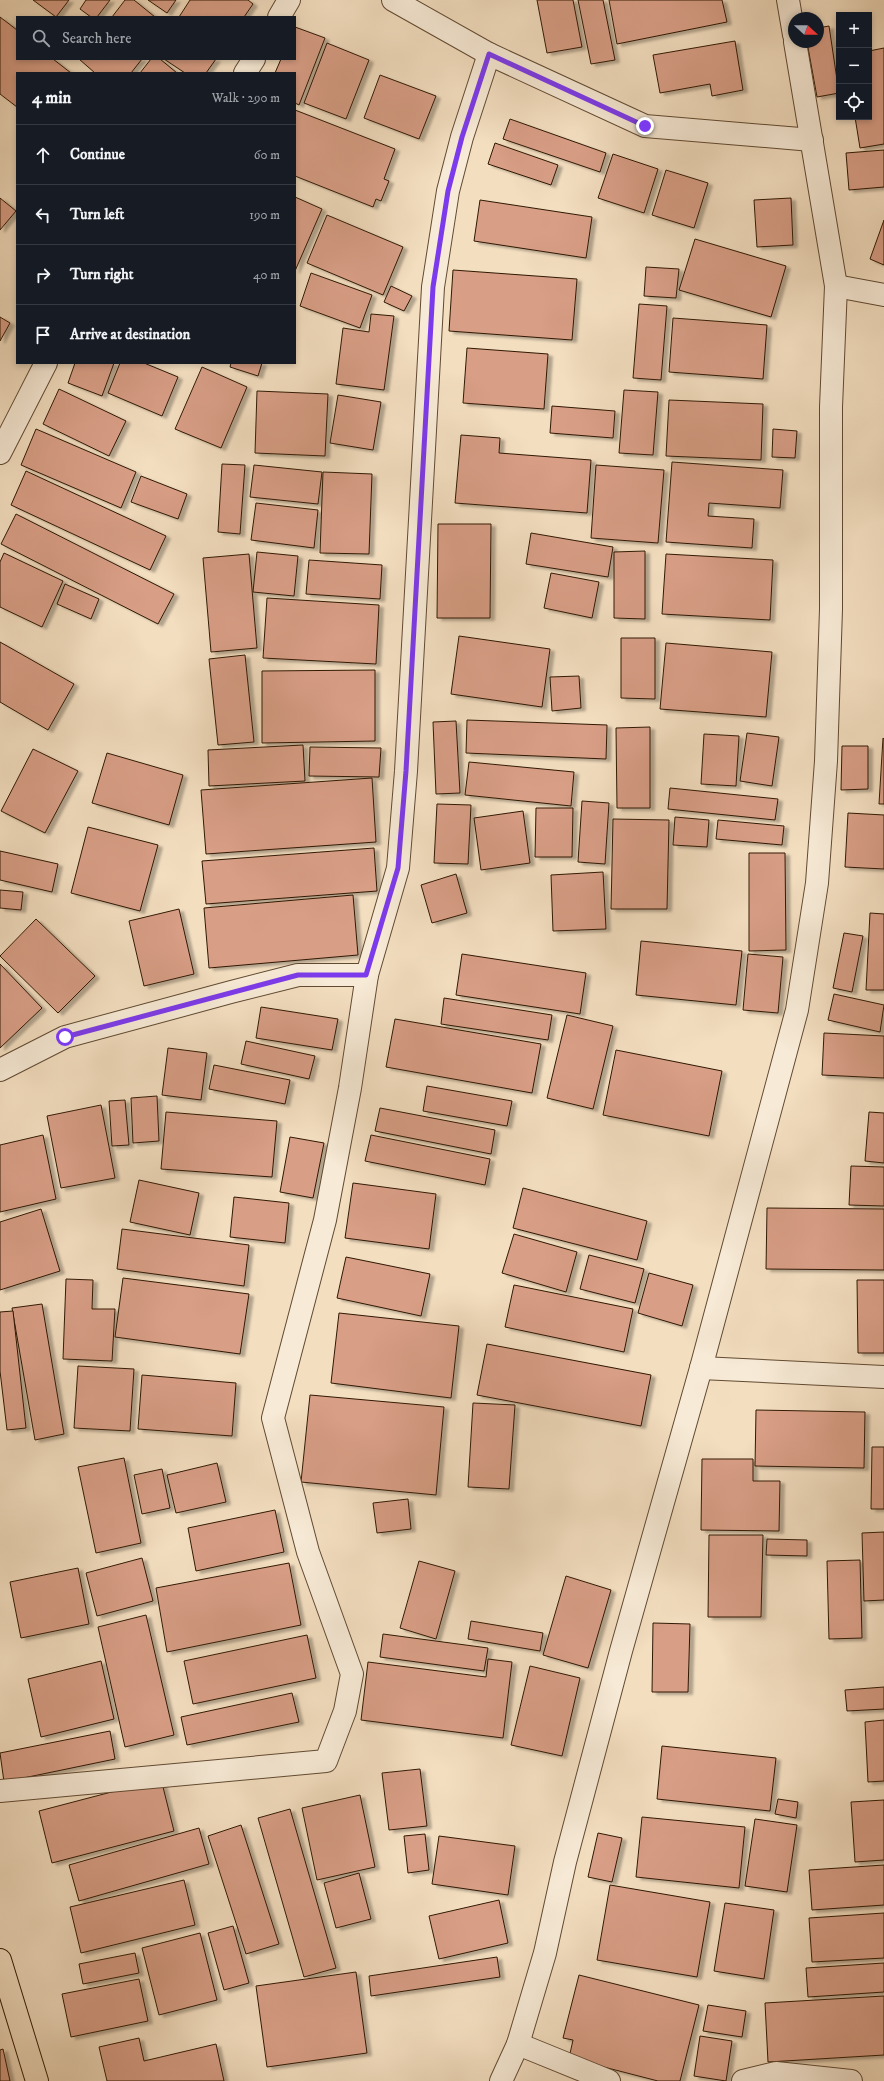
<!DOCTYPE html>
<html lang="en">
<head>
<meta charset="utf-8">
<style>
  :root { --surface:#171b24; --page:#242831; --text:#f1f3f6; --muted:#9ea1a6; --line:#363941 }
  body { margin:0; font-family:"IM FELL DW Pica",serif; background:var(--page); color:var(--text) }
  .controls { position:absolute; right:12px; top:12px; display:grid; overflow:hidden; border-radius:0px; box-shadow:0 2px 6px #0003 }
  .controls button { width:36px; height:36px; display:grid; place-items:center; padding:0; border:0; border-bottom:1px solid var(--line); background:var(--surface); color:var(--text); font:20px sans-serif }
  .compass { position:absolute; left:788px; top:12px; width:36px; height:36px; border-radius:50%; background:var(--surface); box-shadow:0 2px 6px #0003; rotate:111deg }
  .stop { position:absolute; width:12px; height:12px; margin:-9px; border:3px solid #7c3aed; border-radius:50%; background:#fff }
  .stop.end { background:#7c3aed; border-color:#fff; box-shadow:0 1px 4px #0008 }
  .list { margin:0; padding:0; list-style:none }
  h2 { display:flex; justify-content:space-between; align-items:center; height:52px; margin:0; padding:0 16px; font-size:17px }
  h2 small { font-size:13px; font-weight:400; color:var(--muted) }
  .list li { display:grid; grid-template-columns:26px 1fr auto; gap:12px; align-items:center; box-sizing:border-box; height:60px; padding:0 16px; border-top:1px solid var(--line) }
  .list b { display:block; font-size:15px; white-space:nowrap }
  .list em { font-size:13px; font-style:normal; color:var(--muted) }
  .icon { flex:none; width:22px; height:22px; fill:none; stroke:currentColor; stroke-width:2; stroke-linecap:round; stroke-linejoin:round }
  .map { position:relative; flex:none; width:884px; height:2081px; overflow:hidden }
  .search { position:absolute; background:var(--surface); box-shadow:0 2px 6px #0003; left:16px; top:16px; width:280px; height:44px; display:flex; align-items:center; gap:10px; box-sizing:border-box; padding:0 14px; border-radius:0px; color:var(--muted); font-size:15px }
  .panel { position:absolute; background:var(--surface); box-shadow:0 2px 6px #0003; left:16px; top:72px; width:280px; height:292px; border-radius:0px }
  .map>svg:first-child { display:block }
  .building { fill:#d89e86; stroke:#301903; filter:url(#shadow) }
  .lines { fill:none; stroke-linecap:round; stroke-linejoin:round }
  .minor-casing { stroke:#614a32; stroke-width:24 }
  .major-casing { stroke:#301903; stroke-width:24 }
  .minor { stroke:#f7ead6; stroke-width:22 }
  .major { stroke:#f3dec0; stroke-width:22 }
  .route { stroke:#7c3aed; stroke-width:5 }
</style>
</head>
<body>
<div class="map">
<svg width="884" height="2081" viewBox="0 0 884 2081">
  <defs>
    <filter id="shadow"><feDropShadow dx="4.5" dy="2.5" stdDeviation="1" flood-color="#0004"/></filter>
  </defs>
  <rect width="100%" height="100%" fill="#f3dec0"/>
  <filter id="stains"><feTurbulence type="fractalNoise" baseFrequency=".005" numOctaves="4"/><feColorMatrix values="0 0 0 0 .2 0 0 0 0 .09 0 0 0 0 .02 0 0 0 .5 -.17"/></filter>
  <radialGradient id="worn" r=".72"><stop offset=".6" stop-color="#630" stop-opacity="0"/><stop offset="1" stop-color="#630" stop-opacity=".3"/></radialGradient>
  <g class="building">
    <polygon points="33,0 69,0 56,17"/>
    <polygon points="86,0 110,0 97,17 91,17 80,9"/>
    <polygon points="125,0 134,0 155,17 112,17"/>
    <polygon points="148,0 176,0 167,13"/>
    <polygon points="190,0 248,0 253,4 244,17 179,17"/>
    <polygon points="537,0 573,0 582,47 547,53"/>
    <polygon points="578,0 603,0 615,60 591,64"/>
    <polygon points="609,0 722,0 727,22 617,44"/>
    <polygon points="0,17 17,30 17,59 53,59 71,73 17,73 17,107 0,94"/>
    <polygon points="829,26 839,93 817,97 807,42 818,42 818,28"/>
    <polygon points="295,27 325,38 299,105 295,103 295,73 275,73 281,59 295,59"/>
    <polygon points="735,41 743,90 712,96 710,84 660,93 653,55"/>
    <polygon points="327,43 369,60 346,119 304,103"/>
    <polygon points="884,48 884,144 860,148 855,117 869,117 869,51"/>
    <polygon points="79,59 142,59 131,73 95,73"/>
    <polygon points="151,59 160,59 177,73 140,73"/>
    <polygon points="164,59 216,59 206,73 185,73"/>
    <polygon points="380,75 436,96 419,139 364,118"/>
    <polygon points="295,110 395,149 384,179 389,181 381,201 376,199 373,207 295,176"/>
    <polygon points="510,119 606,153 600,172 503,139"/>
    <polygon points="495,143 558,165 551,185 488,164"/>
    <polygon points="884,150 884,187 849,190 846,153"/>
    <polygon points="613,154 658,169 644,213 598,198"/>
    <polygon points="666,170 708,183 694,228 652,215"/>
    <polygon points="295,197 322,209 295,271"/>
    <polygon points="0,198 16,211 0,230"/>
    <polygon points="791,198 793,245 757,247 754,200"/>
    <polygon points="480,200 592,217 586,258 474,241"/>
    <polygon points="327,215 403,247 383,295 307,263"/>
    <polygon points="884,220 884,265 870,259"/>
    <polygon points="695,239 786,266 771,317 679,290"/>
    <polygon points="646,267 679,269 676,298 644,296"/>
    <polygon points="453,270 577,279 572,340 449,331"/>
    <polygon points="311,273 372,295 360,328 300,306"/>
    <polygon points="391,286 412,296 404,311 384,302"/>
    <polygon points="639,304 667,306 661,380 633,378"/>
    <polygon points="371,314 394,316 384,390 336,384 343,328 369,332"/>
    <polygon points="0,317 10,323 0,341"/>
    <polygon points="673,318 767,325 763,379 669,372"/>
    <polygon points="467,348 548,354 544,409 463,403"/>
    <polygon points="75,363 114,363 102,396 68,383"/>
    <polygon points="120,363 144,363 178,377 162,416 108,393"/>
    <polygon points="231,363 262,363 258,376 230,367"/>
    <polygon points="202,367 247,387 221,448 175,429"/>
    <polygon points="59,389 126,421 109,456 43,424"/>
    <polygon points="624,390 658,392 653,455 619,453"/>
    <polygon points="257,391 328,394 325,456 255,453"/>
    <polygon points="338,395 381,402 373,450 330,443"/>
    <polygon points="669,400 763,404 761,460 666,456"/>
    <polygon points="552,406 615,411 613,438 550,433"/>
    <polygon points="36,429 136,472 121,508 21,465"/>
    <polygon points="773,429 797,431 795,458 772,457"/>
    <polygon points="461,435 500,438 499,453 591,460 587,513 455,503"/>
    <polygon points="672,462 783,470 780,508 709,503 708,516 754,519 752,548 666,542"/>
    <polygon points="222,464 245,465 240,534 218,532"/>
    <polygon points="254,465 322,472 318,504 250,497"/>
    <polygon points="596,465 664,470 658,543 591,538"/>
    <polygon points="26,471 166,536 150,570 11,505"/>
    <polygon points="323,472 372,474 369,554 320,553"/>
    <polygon points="141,476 187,494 178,519 131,502"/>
    <polygon points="256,503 318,510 314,548 251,540"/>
    <polygon points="16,514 174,594 158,624 1,544"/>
    <polygon points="438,524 491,524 490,618 437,618"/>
    <polygon points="531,533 613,547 608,577 526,564"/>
    <polygon points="645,551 645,619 614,618 614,552"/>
    <polygon points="257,552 298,556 294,596 253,592"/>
    <polygon points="4,553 63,581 42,627 0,607 0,562"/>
    <polygon points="249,554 257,648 211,652 203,558"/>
    <polygon points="666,554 773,560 770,620 662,614"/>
    <polygon points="309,560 382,565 380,599 306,594"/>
    <polygon points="551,573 599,582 592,618 544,608"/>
    <polygon points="65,584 99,599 91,619 57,604"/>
    <polygon points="267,598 379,605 376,664 263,658"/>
    <polygon points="459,636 550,649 542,707 451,694"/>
    <polygon points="621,638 655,638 655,699 621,698"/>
    <polygon points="0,642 74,684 48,730 0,702"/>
    <polygon points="666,643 772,652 766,717 660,709"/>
    <polygon points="245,655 254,742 218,745 209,659"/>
    <polygon points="375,670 375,741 262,743 262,671"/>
    <polygon points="579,676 581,708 552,711 550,677"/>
    <polygon points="467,720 607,725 606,759 466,753"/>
    <polygon points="456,721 460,793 436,794 433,722"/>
    <polygon points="650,727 650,808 617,808 616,728"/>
    <polygon points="747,733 779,737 772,786 740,781"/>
    <polygon points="704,734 739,736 736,786 701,784"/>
    <polygon points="883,738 884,739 884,804 879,804"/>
    <polygon points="303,745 305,781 209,786 208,750"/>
    <polygon points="842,746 868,746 868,789 841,790"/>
    <polygon points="310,747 381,748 379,777 309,776"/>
    <polygon points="33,749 78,771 45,833 1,811"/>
    <polygon points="107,753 183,775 169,825 92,803"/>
    <polygon points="469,762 574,772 571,806 465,795"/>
    <polygon points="372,778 376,842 206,854 201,790"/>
    <polygon points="670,788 778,799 775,820 668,809"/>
    <polygon points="582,801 609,803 605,864 578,862"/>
    <polygon points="437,804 471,805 468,864 434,863"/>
    <polygon points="536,808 573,808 572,857 535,857"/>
    <polygon points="523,811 530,863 481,870 474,818"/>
    <polygon points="848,813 884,815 884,869 845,867"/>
    <polygon points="675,817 709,820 707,847 673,845"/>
    <polygon points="613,819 669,820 667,909 611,909"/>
    <polygon points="718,820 784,826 782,845 716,839"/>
    <polygon points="88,827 158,845 140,911 71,893"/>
    <polygon points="374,848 377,891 206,904 202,861"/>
    <polygon points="0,851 58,864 52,892 0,880"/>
    <polygon points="749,853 785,853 786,950 749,951"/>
    <polygon points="603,872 606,929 553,931 551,875"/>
    <polygon points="456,874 467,913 432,923 421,885"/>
    <polygon points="0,890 23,892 21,910 0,908"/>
    <polygon points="353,895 358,955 209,968 204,908"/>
    <polygon points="179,909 194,974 144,986 129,921"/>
    <polygon points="870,913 884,914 884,990 866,990"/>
    <polygon points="36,919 95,976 58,1013 0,956"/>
    <polygon points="844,933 863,936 852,992 833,988"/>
    <polygon points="641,941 742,951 736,1005 636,995"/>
    <polygon points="462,954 586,973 580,1014 456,995"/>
    <polygon points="748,954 783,957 778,1013 743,1010"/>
    <polygon points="0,964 42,1008 0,1048"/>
    <polygon points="834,994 884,1005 880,1032 828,1020"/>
    <polygon points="444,998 552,1015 548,1040 441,1024"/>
    <polygon points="261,1007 338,1019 332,1050 256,1038"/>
    <polygon points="567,1015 613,1026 593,1109 547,1098"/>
    <polygon points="395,1019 541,1044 532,1093 386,1067"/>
    <polygon points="824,1033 884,1036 884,1078 822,1075"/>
    <polygon points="246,1041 315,1056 309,1079 241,1064"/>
    <polygon points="168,1048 207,1053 201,1100 162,1095"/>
    <polygon points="616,1050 722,1071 709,1136 603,1115"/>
    <polygon points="214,1065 290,1080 285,1104 209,1089"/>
    <polygon points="427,1086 512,1101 507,1126 423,1111"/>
    <polygon points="157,1096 159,1141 133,1143 131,1098"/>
    <polygon points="125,1100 129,1145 112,1146 109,1101"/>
    <polygon points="101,1105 115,1178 61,1188 47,1116"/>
    <polygon points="380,1108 495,1130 491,1154 375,1131"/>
    <polygon points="166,1112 277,1121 272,1177 161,1169"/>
    <polygon points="869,1112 884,1113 884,1163 865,1161"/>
    <polygon points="43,1135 56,1199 0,1212 0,1145"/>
    <polygon points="371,1135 490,1159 485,1185 365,1161"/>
    <polygon points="290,1137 324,1143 313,1198 280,1192"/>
    <polygon points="851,1166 884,1167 884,1206 849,1205"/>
    <polygon points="139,1180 199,1193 190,1235 130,1222"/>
    <polygon points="353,1183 436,1194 429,1249 345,1238"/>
    <polygon points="523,1188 647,1221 637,1260 513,1228"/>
    <polygon points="234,1197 289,1203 285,1243 230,1237"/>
    <polygon points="767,1208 884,1209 884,1270 766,1269"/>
    <polygon points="41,1209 60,1271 0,1290 0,1222"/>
    <polygon points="122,1229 249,1245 244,1286 117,1269"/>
    <polygon points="514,1234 577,1252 566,1292 502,1273"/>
    <polygon points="589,1255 644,1269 635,1303 580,1289"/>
    <polygon points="346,1257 430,1274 421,1316 337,1298"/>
    <polygon points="649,1273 693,1285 682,1326 638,1313"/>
    <polygon points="123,1278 249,1294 240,1354 115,1337"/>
    <polygon points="66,1279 93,1280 92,1309 115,1309 112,1361 63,1359"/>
    <polygon points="857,1280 884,1280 884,1353 858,1353"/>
    <polygon points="514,1285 633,1309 624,1352 505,1327"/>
    <polygon points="42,1304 64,1434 35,1440 12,1308"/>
    <polygon points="13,1311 26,1428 7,1430 0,1371 0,1312"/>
    <polygon points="339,1313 459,1326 451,1398 331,1383"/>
    <polygon points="487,1344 651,1375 641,1426 477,1395"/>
    <polygon points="78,1366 134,1369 130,1431 74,1428"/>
    <polygon points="142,1375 236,1383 232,1436 138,1429"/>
    <polygon points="310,1395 444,1407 436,1495 301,1482"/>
    <polygon points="473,1403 515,1405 509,1489 468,1487"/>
    <polygon points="756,1410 865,1412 864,1468 755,1466"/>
    <polygon points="872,1447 884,1447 884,1509 871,1509"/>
    <polygon points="124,1458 141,1543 96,1553 78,1467"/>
    <polygon points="702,1459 753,1459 753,1481 780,1481 779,1531 701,1530"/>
    <polygon points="217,1463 226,1502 176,1513 167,1475"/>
    <polygon points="162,1469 170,1508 142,1514 134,1475"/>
    <polygon points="408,1499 411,1529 377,1533 373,1503"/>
    <polygon points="275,1510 284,1552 196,1571 188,1528"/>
    <polygon points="884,1532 884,1600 864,1601 862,1533"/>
    <polygon points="709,1535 763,1535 761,1617 708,1617"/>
    <polygon points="767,1539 807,1540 807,1556 766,1555"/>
    <polygon points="142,1558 153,1601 97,1616 86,1573"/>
    <polygon points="860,1560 862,1638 829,1639 827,1561"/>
    <polygon points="419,1561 455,1571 436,1639 400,1628"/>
    <polygon points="289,1563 301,1625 167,1652 156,1588"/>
    <polygon points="78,1568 89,1624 21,1638 10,1582"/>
    <polygon points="566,1576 611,1590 588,1668 543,1655"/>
    <polygon points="146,1615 174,1735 125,1747 98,1627"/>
    <polygon points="471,1621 543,1633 540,1651 468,1639"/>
    <polygon points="653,1623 690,1624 688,1692 652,1692"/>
    <polygon points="383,1634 488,1648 484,1671 380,1657"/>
    <polygon points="307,1635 316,1678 193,1704 184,1661"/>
    <polygon points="488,1659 512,1662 503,1738 361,1720 368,1662 486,1677"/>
    <polygon points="101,1661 114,1719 41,1737 28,1679"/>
    <polygon points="530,1666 580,1678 562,1756 511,1745"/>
    <polygon points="884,1687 884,1709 847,1711 845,1690"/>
    <polygon points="292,1693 299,1722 187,1745 181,1717"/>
    <polygon points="884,1720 884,1781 868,1782 865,1722"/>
    <polygon points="110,1731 115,1759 4,1782 0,1753"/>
    <polygon points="662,1746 776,1758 770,1811 657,1799"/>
    <polygon points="420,1769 427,1826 389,1830 382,1773"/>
    <polygon points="161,1779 174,1831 52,1863 39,1811"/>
    <polygon points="360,1795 375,1867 317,1880 302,1808"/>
    <polygon points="778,1799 798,1802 796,1818 775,1814"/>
    <polygon points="884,1800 884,1860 855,1862 851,1802"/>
    <polygon points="290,1809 336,1968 304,1977 258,1818"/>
    <polygon points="642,1817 745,1827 739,1888 636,1877"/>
    <polygon points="755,1819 797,1825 787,1892 745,1886"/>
    <polygon points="241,1825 279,1944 246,1954 208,1836"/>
    <polygon points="199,1828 209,1864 79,1901 69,1865"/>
    <polygon points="598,1833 622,1838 612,1882 588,1877"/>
    <polygon points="425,1834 429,1870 408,1873 404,1836"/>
    <polygon points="439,1836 515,1846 508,1895 432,1884"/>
    <polygon points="884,1865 884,1905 812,1910 809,1870"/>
    <polygon points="359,1873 371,1919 336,1928 324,1883"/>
    <polygon points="184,1880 195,1925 81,1953 70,1907"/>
    <polygon points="610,1885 710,1902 697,1977 597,1960"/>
    <polygon points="499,1900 508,1943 439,1959 429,1916"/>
    <polygon points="725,1903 774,1910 764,1979 714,1971"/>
    <polygon points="884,1913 884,1958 812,1962 809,1918"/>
    <polygon points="233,1926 249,1983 224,1990 208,1933"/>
    <polygon points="200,1933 217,2000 159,2015 142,1948"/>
    <polygon points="135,1953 139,1973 83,1984 79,1964"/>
    <polygon points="497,1957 500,1977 371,1996 369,1976"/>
    <polygon points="884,1963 884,1992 808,1997 806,1968"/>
    <polygon points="356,1972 367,2053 267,2067 256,1986"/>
    <polygon points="579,1975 699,2005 680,2081 658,2081 569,2058 573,2040 563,2038"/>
    <polygon points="139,1979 148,2021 71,2037 62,1994"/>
    <polygon points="884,1996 884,2055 768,2062 765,2003"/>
    <polygon points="708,2005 746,2011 742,2037 703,2031"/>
    <polygon points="700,2036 732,2041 726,2081 694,2076"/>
    <polygon points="139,2038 144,2061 216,2044 224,2081 107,2081 99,2047"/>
    <polygon points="3,2049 10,2081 0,2081 0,2050"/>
  </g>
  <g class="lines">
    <g class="minor-casing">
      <g id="minor">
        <polyline points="393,0 489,54 645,126 812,140"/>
        <polyline points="788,0 794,35"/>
        <polyline points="279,17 289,0"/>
        <polyline points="245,73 254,59"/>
        <polyline points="836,286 884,295"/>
        <polyline points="0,453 46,363"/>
        <polyline points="0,1070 65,1037 231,992 298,975 367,975"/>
        <polyline points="701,1368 884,1377"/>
        <polyline points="0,1791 326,1761 345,1711 352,1674 308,1552 273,1418 325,1220 350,1088 367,975 398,868 406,771 433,287 448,191 462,137 489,54"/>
        <polyline points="518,2044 609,2081"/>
        <polyline points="501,2081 518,2044 545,1953 565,1862 621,1651 701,1368 797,1010 817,883 826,761 831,609 831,407 836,286 795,42"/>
        <polyline points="743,2081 776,2073 851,2081"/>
      </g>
    </g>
    <g class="major-casing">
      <polyline id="major" points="0,1960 37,2081"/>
    </g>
    <use href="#minor" class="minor"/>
    <use href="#major" class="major"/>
  </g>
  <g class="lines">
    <polyline class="route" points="65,1037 298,975 366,975 398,868 406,771 433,287 448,191 462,137 489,54 645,126"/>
  </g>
  <rect width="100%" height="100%" filter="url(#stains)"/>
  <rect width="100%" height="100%" fill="url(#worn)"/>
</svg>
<div class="controls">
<button>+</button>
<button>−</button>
<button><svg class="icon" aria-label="locate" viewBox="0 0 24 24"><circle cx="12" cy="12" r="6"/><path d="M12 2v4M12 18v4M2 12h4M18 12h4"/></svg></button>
</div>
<svg class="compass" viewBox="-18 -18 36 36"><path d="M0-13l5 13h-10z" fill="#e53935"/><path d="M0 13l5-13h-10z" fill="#9ea1a6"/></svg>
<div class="stop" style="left:65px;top:1037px"></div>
<div class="stop end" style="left:645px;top:126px"></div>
<div class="search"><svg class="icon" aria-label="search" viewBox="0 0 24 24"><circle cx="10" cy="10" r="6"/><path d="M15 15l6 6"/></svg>Search here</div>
<section class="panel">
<h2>4 min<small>Walk · 290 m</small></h2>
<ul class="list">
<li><svg class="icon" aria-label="ahead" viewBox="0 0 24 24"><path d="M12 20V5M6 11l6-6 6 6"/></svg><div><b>Continue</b></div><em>60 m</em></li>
<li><svg class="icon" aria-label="left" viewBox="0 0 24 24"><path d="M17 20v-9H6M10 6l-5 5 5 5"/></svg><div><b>Turn left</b></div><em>190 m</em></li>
<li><svg class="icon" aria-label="right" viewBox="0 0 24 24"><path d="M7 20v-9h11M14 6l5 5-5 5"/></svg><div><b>Turn right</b></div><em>40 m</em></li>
<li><svg class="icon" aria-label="arrive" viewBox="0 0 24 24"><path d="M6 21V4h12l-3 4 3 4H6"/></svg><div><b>Arrive at destination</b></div></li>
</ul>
</section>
</div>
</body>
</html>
